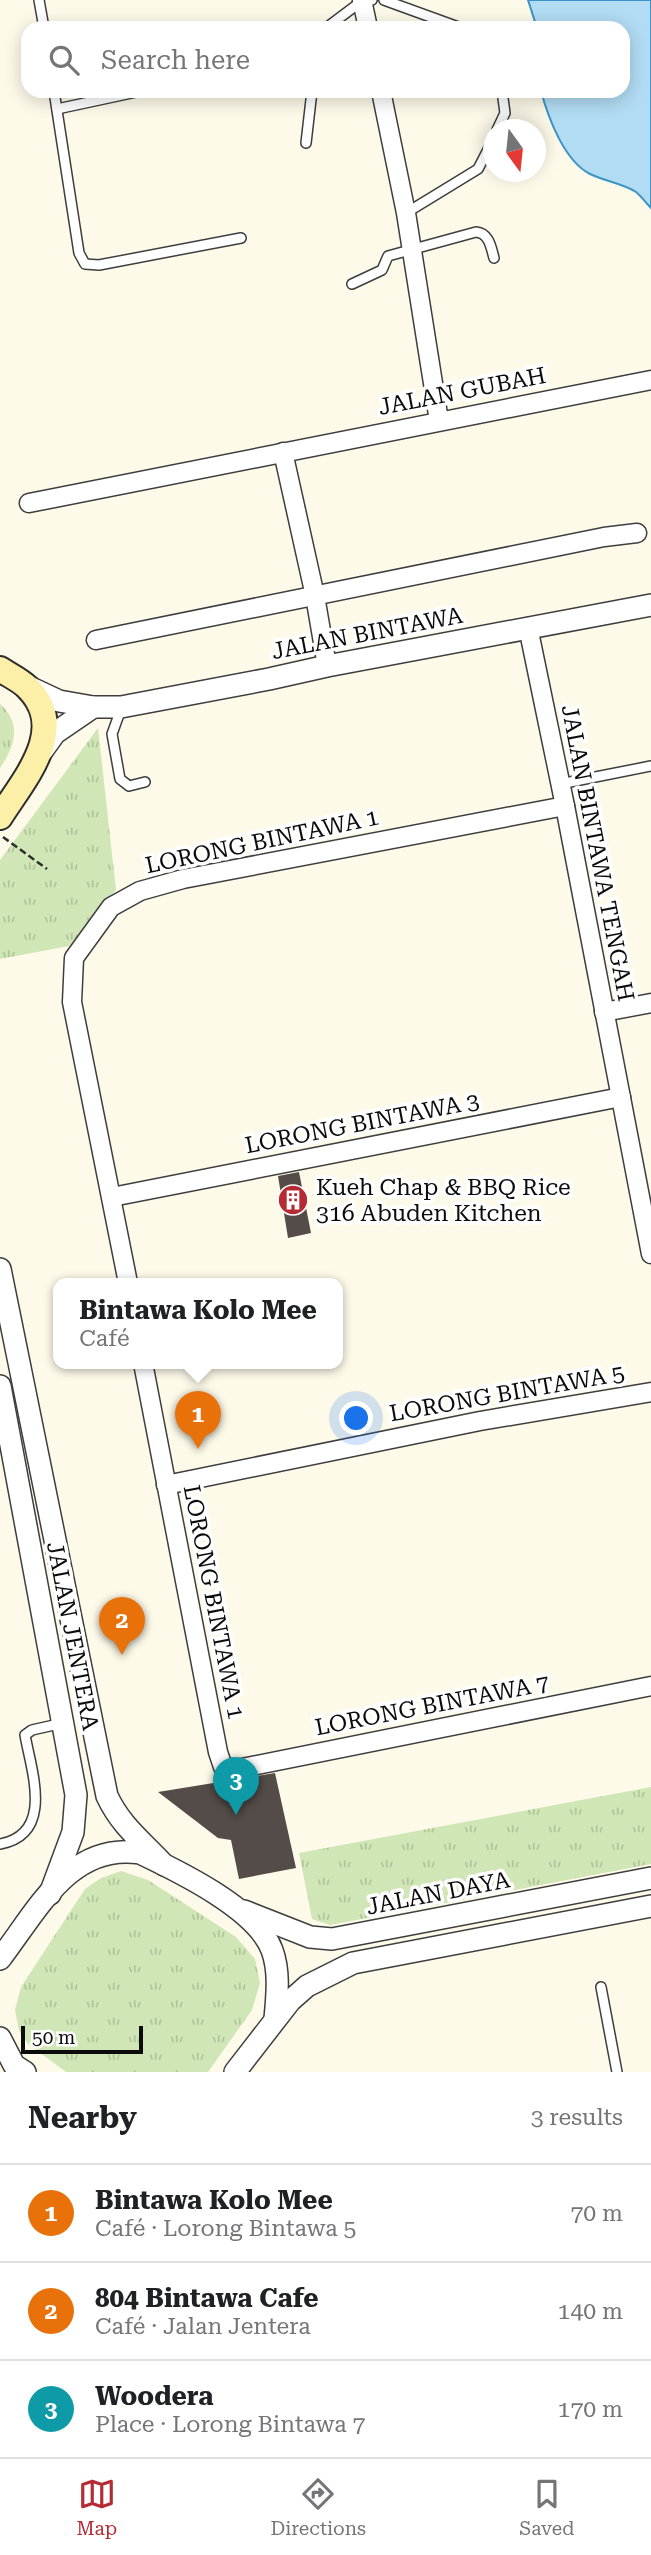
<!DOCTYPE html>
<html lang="en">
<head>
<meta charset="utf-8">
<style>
  :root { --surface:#fff; --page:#f2f2f2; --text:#202124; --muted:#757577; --line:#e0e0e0; --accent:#b52a33 }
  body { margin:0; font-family:"Roboto Serif",serif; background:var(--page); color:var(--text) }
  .compass { position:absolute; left:483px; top:119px; width:63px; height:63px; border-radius:50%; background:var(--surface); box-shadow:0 4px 18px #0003; rotate:165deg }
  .scale { position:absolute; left:21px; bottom:18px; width:122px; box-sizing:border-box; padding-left:7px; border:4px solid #0b0b0b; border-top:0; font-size:19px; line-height:24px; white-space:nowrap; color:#0b0b0b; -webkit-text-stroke:5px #fff; paint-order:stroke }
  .you { position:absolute; left:357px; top:1419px; width:24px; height:24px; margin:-18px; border:5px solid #fff; border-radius:50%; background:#1a73e8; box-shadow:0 0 0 10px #1a73e833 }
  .badge { display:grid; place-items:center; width:46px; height:46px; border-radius:50%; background:var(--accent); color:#fff; font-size:23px; font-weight:700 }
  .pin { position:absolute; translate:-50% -58px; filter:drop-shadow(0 2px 4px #0008) }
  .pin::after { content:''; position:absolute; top:37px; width:24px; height:21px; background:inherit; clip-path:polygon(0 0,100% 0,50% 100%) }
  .popup { position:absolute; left:53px; top:1278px; width:290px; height:91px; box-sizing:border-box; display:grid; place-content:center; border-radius:14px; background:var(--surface); filter:drop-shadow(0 2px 5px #0005); font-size:23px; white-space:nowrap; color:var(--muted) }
  .popup b { font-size:26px; color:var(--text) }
  .popup::after { content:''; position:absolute; left:50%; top:100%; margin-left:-14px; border:14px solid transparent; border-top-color:var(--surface) }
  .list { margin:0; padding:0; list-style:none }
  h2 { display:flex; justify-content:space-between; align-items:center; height:91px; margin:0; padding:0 28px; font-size:30px }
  h2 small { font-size:23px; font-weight:400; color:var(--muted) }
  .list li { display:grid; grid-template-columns:46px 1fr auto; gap:21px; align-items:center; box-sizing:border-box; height:98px; padding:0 28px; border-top:2px solid var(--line) }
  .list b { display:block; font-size:26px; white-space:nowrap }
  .list p { margin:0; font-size:23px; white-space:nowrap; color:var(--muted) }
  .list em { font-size:23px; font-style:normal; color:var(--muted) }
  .icon { flex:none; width:38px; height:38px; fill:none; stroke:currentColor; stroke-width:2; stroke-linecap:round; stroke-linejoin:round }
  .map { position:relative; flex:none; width:651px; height:2072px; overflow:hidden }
  .search { position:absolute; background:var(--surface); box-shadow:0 4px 18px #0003; left:21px; right:21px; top:21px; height:77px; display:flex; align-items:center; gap:18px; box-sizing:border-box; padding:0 24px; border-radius:21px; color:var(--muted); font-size:26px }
  .sheet { height:385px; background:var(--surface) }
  nav { display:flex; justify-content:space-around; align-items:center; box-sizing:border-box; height:98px; border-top:2px solid var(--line); background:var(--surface); font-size:19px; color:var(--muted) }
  nav a { display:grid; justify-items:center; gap:4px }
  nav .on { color:var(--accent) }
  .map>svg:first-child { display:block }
  .grass { fill:url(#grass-tufts) }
  .water { fill:#b1dcf3; stroke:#3b93c7; stroke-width:2 }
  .building { fill:#534c48 }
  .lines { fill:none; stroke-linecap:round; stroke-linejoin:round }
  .service-casing { stroke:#3e3e3e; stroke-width:12 }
  .minor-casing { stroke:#3e3e3e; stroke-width:21 }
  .tertiary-casing { stroke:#3e3e3e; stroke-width:24 }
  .secondary-casing { stroke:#2d2d2d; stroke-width:28 }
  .path { stroke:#2d2d2d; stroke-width:2.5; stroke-dasharray:7 3.5; stroke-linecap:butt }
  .service { stroke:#fff; stroke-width:9 }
  .minor { stroke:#fff; stroke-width:18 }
  .tertiary { stroke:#fff; stroke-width:21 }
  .secondary { stroke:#fcf0a8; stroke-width:24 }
  .labels { text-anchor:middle; stroke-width:7; stroke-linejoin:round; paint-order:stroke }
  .street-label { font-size:23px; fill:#0b0b0b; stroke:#fff }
  .poi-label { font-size:23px; fill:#0b0b0b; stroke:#fff; text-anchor:start }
</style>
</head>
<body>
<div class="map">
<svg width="651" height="2072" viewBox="0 0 651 2072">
  <defs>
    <pattern id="grass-tufts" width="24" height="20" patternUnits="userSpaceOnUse" patternTransform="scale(1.75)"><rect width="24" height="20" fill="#d0e6b6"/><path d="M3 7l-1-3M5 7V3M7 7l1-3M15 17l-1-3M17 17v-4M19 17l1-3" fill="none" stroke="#b1c49b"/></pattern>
  </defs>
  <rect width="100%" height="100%" fill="#fefaea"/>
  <g class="grass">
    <path d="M 0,704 C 22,723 15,746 0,768 Z"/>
    <polygon points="98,728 116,890 69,946 0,959 0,860"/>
    <polygon points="651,1787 651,1864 330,1925 312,1919 299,1853"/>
    <polygon points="121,1871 148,1880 236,1937 255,1959 260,1983 252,2010 208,2072 66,2072 28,2044 19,2031 15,2010 21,1987 85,1889 101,1878"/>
  </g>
  <path class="water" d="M 528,0 L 651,0 L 651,208 C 646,203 641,196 636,192 C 622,183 604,181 590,174 C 564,161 548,117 541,91 L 623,91 L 623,28 L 537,28 Z"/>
  <g class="building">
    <polygon points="299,1172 311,1233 288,1238 278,1176"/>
    <polygon points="275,1773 296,1868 239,1879 231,1840 218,1838 158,1792"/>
  </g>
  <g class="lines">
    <g class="service-casing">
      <g id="service">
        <polyline points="39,0 44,28"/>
        <polyline points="384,0 461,28"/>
        <polyline points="326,28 362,1 372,0"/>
        <polyline points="54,91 79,253 85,264 99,265 241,238"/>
        <polyline points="57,109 141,91"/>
        <polyline points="497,130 505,113 502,91"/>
        <polyline points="306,143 312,91"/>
        <polyline points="406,213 478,169 494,138"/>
        <path d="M 352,284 L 382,270 L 388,256 L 476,232 C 489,233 491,247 494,258"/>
        <polyline points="121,709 112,734 120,779 129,786 145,782"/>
        <polyline points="560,784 651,766"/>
        <path d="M 0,1844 C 55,1834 31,1770 25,1735 L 32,1730 L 63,1723"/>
        <polyline points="601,1987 617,2072"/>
      </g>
    </g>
    <g class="minor-casing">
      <g id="minor">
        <polyline points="362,0 368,28"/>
        <polyline points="381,91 406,213 439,421"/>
        <polyline points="283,452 315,596 327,666"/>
        <polyline points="29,503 651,380"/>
        <polyline points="528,627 565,806 651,1254"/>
        <polyline points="96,640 604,537 637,533"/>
        <polyline points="604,1012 651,1003"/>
        <polyline points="112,1197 621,1097"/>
        <polyline points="128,1283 72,1002 74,958 111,907 140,891 183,879 565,806"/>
        <polyline points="143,1363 218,1752 223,1767 237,1769 651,1686"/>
        <polyline points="166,1485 480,1421 651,1392"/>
      </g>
    </g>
    <g class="tertiary-casing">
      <g id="tertiary">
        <polyline points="27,686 59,701 93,707 121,707 269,679 327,666 651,605"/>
        <polyline points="42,751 55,733 93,707"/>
        <path d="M 0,1269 L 107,1796 C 121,1826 142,1841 164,1865"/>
        <polyline points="0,1386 76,1795 73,1832 50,1894"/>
        <polyline points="244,1911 310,1937 332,1939 651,1878"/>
        <path d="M 0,1959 C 37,1911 70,1842 140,1853 C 178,1871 257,1909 272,1950 C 280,1972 277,1996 275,2019"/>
        <polyline points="0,2038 14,2065 25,2072"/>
        <polyline points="235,2072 290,2001 307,1986 353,1963 651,1906"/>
      </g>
    </g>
    <g class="secondary-casing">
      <path id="secondary" d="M 0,669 C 9,675 20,680 27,687 C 70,729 24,779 0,817"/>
    </g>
    <polyline class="path" points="3,837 47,869"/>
    <use href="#service" class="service"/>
    <use href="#minor" class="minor"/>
    <use href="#tertiary" class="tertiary"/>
    <use href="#secondary" class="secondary"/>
  </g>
  <defs>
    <g id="building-disc" transform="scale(1.575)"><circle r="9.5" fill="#b52a33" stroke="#fff"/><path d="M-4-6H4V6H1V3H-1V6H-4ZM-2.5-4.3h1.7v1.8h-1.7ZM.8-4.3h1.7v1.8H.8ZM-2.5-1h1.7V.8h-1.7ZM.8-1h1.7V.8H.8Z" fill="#fff"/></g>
  </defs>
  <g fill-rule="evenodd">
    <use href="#building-disc" x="293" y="1200"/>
  </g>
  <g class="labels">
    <g class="street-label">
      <text transform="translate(462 391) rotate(-11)" y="8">JALAN GUBAH</text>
      <text transform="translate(367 633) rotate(-11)" y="8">JALAN BINTAWA</text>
      <text transform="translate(262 841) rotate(-12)" y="8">LORONG BINTAWA 1</text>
      <text transform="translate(598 853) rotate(79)" y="8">JALAN BINTAWA TENGAH</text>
      <text transform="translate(362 1123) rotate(-11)" y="8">LORONG BINTAWA 3</text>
      <text transform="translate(507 1393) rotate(-10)" y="8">LORONG BINTAWA 5</text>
      <text transform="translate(214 1602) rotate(79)" y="8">LORONG BINTAWA 1</text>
      <text transform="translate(73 1636) rotate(79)" y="8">JALAN JENTERA</text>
      <text transform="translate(432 1705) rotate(-11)" y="8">LORONG BINTAWA 7</text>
      <text transform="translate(438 1893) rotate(-11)" y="8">JALAN DAYA</text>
    </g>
    <g class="poi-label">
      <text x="316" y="1195">Kueh Chap &amp; BBQ Rice<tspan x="316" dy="26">316 Abuden Kitchen</tspan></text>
    </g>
  </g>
</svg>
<svg class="compass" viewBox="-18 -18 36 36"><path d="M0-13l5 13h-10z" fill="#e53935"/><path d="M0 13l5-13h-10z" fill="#757577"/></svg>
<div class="scale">50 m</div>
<div class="you"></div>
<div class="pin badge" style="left:198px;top:1449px;background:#e8710a">1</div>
<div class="popup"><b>Bintawa Kolo Mee</b>Café</div>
<div class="pin badge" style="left:122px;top:1655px;background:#e8710a">2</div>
<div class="pin badge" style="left:236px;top:1815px;background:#0f9aa8">3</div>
<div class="search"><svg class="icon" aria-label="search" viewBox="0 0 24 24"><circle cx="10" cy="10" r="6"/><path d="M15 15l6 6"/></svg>Search here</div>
</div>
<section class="sheet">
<h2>Nearby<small>3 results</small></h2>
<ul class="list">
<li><span class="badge" style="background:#e8710a">1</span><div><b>Bintawa Kolo Mee</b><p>Café · Lorong Bintawa 5</p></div><em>70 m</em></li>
<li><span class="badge" style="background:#e8710a">2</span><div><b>804 Bintawa Cafe</b><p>Café · Jalan Jentera</p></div><em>140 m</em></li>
<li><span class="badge" style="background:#0f9aa8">3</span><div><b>Woodera</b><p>Place · Lorong Bintawa 7</p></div><em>170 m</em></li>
</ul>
</section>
<nav>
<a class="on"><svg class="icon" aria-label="map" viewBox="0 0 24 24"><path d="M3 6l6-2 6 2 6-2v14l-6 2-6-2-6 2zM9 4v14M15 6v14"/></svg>Map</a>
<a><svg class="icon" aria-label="directions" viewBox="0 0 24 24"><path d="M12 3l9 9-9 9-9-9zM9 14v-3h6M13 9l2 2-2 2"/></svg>Directions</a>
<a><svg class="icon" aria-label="saved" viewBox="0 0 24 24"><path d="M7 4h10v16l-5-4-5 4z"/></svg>Saved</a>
</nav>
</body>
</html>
